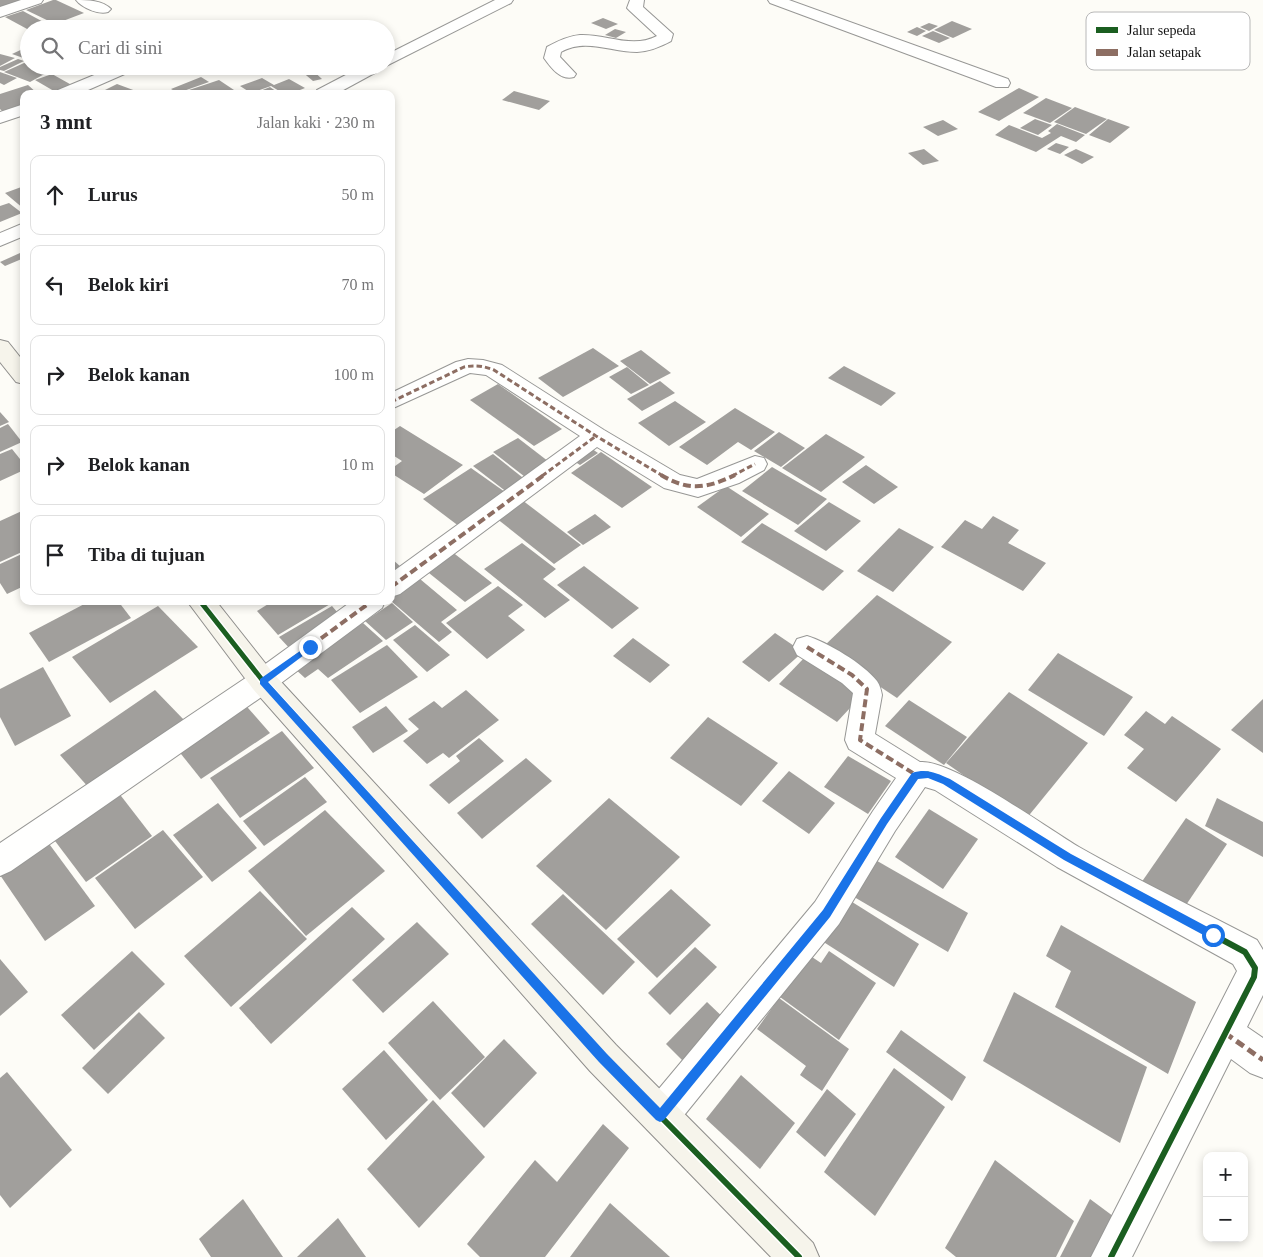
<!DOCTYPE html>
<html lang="id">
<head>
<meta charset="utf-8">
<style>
  :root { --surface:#fff; --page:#f2f2f2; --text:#202124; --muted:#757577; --line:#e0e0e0 }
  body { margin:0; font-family:Georgia,serif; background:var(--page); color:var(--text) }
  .controls { position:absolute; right:15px; bottom:15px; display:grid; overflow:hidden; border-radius:10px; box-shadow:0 2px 8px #0003 }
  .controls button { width:45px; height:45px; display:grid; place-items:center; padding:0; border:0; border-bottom:1px solid var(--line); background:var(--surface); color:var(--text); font:25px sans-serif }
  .stop { position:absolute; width:15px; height:15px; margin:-11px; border:4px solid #1a73e8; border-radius:50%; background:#fff }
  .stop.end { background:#1a73e8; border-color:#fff; box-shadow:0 1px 5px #0008 }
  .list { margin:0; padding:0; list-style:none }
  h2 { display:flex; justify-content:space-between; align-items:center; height:65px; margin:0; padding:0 20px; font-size:21px }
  h2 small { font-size:16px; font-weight:400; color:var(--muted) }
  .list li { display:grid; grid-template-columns:32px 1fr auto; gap:15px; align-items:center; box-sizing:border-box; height:80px; margin:0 10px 10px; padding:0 10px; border:1px solid var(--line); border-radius:10px }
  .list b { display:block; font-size:19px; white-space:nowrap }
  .list em { font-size:16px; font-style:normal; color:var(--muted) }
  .icon { flex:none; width:28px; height:28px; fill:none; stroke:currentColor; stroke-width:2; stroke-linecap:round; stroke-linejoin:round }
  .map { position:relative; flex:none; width:1263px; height:1257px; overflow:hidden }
  .search { position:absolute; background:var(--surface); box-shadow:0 2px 8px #0003; left:20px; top:20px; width:375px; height:55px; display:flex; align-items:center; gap:12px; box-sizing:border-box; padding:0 18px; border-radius:28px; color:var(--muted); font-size:19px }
  .panel { position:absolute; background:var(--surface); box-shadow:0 2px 8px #0003; left:20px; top:90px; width:375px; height:515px; border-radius:10px }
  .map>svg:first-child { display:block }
  .building { fill:#a19f9c }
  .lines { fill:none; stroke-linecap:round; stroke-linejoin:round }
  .street-casing { stroke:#979795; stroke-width:2 }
  .secondary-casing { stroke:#8e8d8b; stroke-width:2 }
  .street { fill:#fffffe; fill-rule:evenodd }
  .secondary { fill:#f6f4eb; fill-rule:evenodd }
  .quiet-far2 { stroke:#8d6e63; stroke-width:3; stroke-dasharray:5.5 3; stroke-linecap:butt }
  .quiet-far1 { stroke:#8d6e63; stroke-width:4; stroke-dasharray:8 4; stroke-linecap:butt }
  .quiet { stroke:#8d6e63; stroke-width:5; stroke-dasharray:9 5; stroke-linecap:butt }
  .cycleway-far1-casing { stroke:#fff; stroke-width:8 }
  .cycleway-casing { stroke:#fff; stroke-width:9 }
  .cycleway-far1 { stroke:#1b5e20; stroke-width:5 }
  .cycleway { stroke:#1b5e20; stroke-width:6 }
  .route { fill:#1a73e8 }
  .key { fill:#fff; stroke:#b8b8b8; stroke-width:1 }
  .key-label { font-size:14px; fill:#111 }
</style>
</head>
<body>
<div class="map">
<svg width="1263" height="1257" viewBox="0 0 1263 1257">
  <rect width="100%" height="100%" fill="#fdfcf7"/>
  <g class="building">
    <polygon points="0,0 22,0 4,8 0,6"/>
    <polygon points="53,0 56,0 84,13 55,24 26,10"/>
    <polygon points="23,11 49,25 29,30 5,17"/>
    <polygon points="603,18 618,24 606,29 591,23"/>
    <polygon points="952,21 972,29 953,38 934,30"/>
    <polygon points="929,23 938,26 929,31 920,27"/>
    <polygon points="917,27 926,31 917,36 907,32"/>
    <polygon points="615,29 626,32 616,38 605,35"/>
    <polygon points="933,31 950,38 939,43 922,36"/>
    <polygon points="29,46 29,60 12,54"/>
    <polygon points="0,54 15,58 0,66"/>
    <polygon points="18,59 24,61 4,71 0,70 0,67"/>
    <polygon points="24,63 29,64 29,66 35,66 50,71 30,82 4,72"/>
    <polygon points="44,66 69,66 58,72"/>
    <polygon points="309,67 322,79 313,81 300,70"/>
    <polygon points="0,72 17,78 4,85 0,83"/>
    <polygon points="52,74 77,88 59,94 35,80"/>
    <polygon points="201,77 209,82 178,93 171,89"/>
    <polygon points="262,78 274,85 289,79 305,88 290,94 284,94 271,86 251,93 240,86"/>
    <polygon points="219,80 237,92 231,94 190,94 186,91"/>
    <polygon points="117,84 144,94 97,94"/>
    <polygon points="28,85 38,94 24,94 24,106 4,113 0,109 0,94"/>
    <polygon points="270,87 280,94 253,94"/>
    <polygon points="1019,88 1039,97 999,121 978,112"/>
    <polygon points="514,91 550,101 539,110 502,100"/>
    <polygon points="1046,98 1072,108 1050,123 1023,113"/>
    <polygon points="1075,107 1107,119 1086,134 1054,122"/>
    <polygon points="1035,119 1052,125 1038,135 1020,128"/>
    <polygon points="1108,119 1130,127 1110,143 1089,135"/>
    <polygon points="943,120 958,129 938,136 923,127"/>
    <polygon points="1057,124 1085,135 1076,142 1061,136 1036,152 995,135 1009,125 1042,138 1051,133 1048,131"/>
    <polygon points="1056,143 1069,147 1060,154 1047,149"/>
    <polygon points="924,149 939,161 923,165 908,153"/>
    <polygon points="1076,149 1094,157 1082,164 1064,155"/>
    <polygon points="24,186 24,209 5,193"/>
    <polygon points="9,203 22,213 0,222 0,206"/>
    <polygon points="20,253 24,255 24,258 5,266 0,262"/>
    <polygon points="593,348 619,366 563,397 538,378"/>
    <polygon points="641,350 671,373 650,384 620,361"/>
    <polygon points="844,366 896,393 881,406 828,378"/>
    <polygon points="627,367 649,385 631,394 609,377"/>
    <polygon points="660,381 675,393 642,411 627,399"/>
    <polygon points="498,384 562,429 534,446 470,400"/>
    <polygon points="675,401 706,422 669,446 638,423"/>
    <polygon points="735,408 775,432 751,450 738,442 707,465 679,447"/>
    <polygon points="0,412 9,422 0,426"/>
    <polygon points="8,424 22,442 0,452 0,428"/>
    <polygon points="400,426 463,465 424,494 391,473 391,469 402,461 391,454 391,432"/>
    <polygon points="779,432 805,448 781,467 754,451"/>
    <polygon points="826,434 865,457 821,492 782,468"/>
    <polygon points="518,438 553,465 529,480 493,452"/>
    <polygon points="588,446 598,453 580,465 569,458"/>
    <polygon points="12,449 24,464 24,470 0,481 0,454"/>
    <polygon points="601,452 652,487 622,508 571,473"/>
    <polygon points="493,454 527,481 508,493 473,466"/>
    <polygon points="866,465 898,487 874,504 842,482"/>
    <polygon points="772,467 827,499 798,525 742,491"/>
    <polygon points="471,468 512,497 464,530 423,499"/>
    <polygon points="726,486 769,514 741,537 697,507"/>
    <polygon points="522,500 581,545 554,564 496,518"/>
    <polygon points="829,502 861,521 826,551 794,531"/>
    <polygon points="24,510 24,551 0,562 0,521"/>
    <polygon points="595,514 611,527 583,545 567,532"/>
    <polygon points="993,516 1019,530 1008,543 1046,563 1023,591 941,547 965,520 982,529"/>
    <polygon points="762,523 844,571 823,591 741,542"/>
    <polygon points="899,528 934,547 893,592 857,571"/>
    <polygon points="522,543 556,569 543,579 570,600 545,618 484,569"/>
    <polygon points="451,551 492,583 465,602 424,569"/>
    <polygon points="24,553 24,586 7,594 0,583 0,564"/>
    <polygon points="391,558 402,568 391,575"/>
    <polygon points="584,566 639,608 612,629 557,585"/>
    <polygon points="420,579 457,610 441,622 452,632 439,642 391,601 391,599"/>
    <polygon points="498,586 523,605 508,616 525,630 487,659 446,623"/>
    <polygon points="877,595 952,642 897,698 822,648"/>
    <polygon points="90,601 118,601 131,618 49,662 29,633"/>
    <polygon points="273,601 330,601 332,603 278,635 257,611"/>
    <polygon points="392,603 413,622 386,640 365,621"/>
    <polygon points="158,606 198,647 110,703 72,657"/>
    <polygon points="332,606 344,620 292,651 279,637"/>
    <polygon points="363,623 383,641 328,678 318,669 305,678 294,668"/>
    <polygon points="415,625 450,655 427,672 393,640"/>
    <polygon points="775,633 803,652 769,682 742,662"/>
    <polygon points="633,638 670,665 650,683 613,656"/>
    <polygon points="387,645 418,677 360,713 331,680"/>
    <polygon points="1058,653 1133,697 1104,736 1028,690"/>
    <polygon points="806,656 864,693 837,722 779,684"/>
    <polygon points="43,667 71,716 15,746 0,717 0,689"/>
    <polygon points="155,690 185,721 89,788 60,755"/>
    <polygon points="466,690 499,720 449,758 443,753 427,764 403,741 419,729 408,719 434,701 442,708"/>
    <polygon points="1009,692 1088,743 1026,819 946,763"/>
    <polygon points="1263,699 1263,753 1231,730"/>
    <polygon points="241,700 270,733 201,779 173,744"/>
    <polygon points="909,700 967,737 944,765 885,726"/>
    <polygon points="386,706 408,731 373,753 352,727"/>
    <polygon points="1146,711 1165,724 1172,716 1221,749 1176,802 1127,768 1144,749 1124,735"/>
    <polygon points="708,717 778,763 741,806 670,758"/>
    <polygon points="282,731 314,768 240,818 210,778"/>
    <polygon points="479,738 504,761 449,804 429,785 460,761 456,756"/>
    <polygon points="848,756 891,781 868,814 824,787"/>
    <polygon points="526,758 552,781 482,839 457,813"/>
    <polygon points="789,771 835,803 809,834 762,801"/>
    <polygon points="305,777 327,802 264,846 243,821"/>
    <polygon points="118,792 152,836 86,882 52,837"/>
    <polygon points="609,798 680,857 606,930 536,866"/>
    <polygon points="1217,798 1263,822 1263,857 1205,826"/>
    <polygon points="218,803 257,848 212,882 173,835"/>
    <polygon points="929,809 978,839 943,889 895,857"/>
    <polygon points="325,810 385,871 306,936 248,871"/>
    <polygon points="1186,818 1227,844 1182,911 1141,883"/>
    <polygon points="163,830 203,877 135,929 95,878"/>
    <polygon points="47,841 95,906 45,941 0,875 0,872"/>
    <polygon points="872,858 968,913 948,952 849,894"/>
    <polygon points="671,889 711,925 657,978 617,939"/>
    <polygon points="260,891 307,939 231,1007 184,956"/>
    <polygon points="563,894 635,962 603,995 531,924"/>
    <polygon points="849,900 919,944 894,987 822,941"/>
    <polygon points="352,907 385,939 271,1044 239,1008"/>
    <polygon points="417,922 449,954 383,1013 352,980"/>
    <polygon points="1061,925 1196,1002 1168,1074 1055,1007 1071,971 1046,956"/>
    <polygon points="695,947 717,967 670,1015 648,993"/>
    <polygon points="132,951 165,984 94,1050 61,1015"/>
    <polygon points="829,951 876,983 839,1040 780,997 809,955 821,963"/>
    <polygon points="0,959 28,992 0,1016"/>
    <polygon points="1014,992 1147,1067 1120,1143 983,1061"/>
    <polygon points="779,998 849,1049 822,1091 800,1075 806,1066 757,1029"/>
    <polygon points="433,1001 485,1057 440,1100 388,1043"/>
    <polygon points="707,1002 730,1024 689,1067 666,1044"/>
    <polygon points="139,1012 165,1038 108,1094 82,1068"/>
    <polygon points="901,1030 966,1077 952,1101 886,1052"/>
    <polygon points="504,1039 537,1073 484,1128 451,1093"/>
    <polygon points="384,1050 428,1100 386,1140 342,1089"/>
    <polygon points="894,1068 945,1107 875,1216 824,1172"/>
    <polygon points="7,1072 72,1150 10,1208 0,1195 0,1078"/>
    <polygon points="741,1075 795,1123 760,1169 706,1119"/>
    <polygon points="827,1089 856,1114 825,1157 796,1132"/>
    <polygon points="433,1100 485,1157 419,1228 367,1169"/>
    <polygon points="603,1124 629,1148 545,1257 480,1257 467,1244 535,1160 557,1182"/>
    <polygon points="995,1160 1074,1221 1056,1257 956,1257 945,1248"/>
    <polygon points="243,1199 283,1257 211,1257 199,1239"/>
    <polygon points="1090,1199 1121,1222 1104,1257 1060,1257"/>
    <polygon points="610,1203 670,1257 570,1257"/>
    <polygon points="338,1218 366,1257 297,1257"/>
  </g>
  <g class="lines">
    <g class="street-casing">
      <g id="street">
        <polygon points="21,0 43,0 41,3 0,17 0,7"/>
        <path d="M 76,0 C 88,0 102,0 111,9 L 108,12 C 99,15 82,8 76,0 Z"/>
        <polygon points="495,0 513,0 511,3 386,66 386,55"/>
        <path d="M 630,0 L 644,0 L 643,7 L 673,34 L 671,41 C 660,47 650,51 637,52 C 610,52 586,38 561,52 L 560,57 L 576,74 L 574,77 C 561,81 551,68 544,58 L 547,47 C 558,41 568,36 580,35 C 607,34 632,49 657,36 L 630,11 L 627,8 Z"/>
        <polygon points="768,0 789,0 1008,79 1010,83 1008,87 996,87 770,3"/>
        <polygon points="116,66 138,66 136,69 79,94 56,94 58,90"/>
        <polygon points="363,66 384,66 382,69 336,94 315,94 317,90"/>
        <polygon points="24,104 24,115 0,123 0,112"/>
        <polygon points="24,223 24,236 0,246 0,233"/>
        <polygon points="468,359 483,360 502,365 604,430 680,475 697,479 755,456 764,458 767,464 764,470 739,483 698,497 664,488 597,447 400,594 391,597 391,573 580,436 486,375 470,373 391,409 391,393 456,362"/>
        <polygon points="352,601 385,601 382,608 273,689 11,871 0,876 0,843 253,673"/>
        <path d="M 807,636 C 827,642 864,664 877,681 C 880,685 881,690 882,695 L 875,734 L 920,762 C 952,759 1047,828 1079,847 C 1137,880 1198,909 1257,940 L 1263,950 L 1263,995 L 1247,1027 L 1263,1038 L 1263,1078 L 1250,1073 L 1231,1059 L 1132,1257 L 1091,1257 L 1237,971 L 1233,964 L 1057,867 L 935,790 L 925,787 L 895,831 L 839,924 L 673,1129 L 660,1135 L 647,1129 L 641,1116 L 647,1103 L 815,902 L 873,811 L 896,778 L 849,749 L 845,740 L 853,693 L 842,683 L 797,655 L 793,647 L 797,639 Z"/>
      </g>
    </g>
    <g class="secondary-casing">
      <g id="secondary">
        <polygon points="0,340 8,342 24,362 24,384 16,382 0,362"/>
        <polygon points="187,601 216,601 273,673 616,1045 813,1243 819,1257 771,1257 590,1071 253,689"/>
      </g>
    </g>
    <use href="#street" class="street"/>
    <use href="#secondary" class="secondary"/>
    <g class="quiet-far2">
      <path d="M 391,402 L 464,367 C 475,365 484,366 494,370 L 596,436 L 663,476"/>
      <polyline points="542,476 596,436"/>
      <polyline points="732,476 755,464"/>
    </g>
    <g class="quiet-far1">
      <path d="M 661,475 C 688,491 706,489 735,475"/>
      <polyline points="391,587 544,475"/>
      <polyline points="807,647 852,675 867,689 860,740 916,775"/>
      <polyline points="263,681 372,601"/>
    </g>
    <polyline class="quiet" points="1225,1033 1263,1060"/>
    <g class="cycleway-far1-casing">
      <g id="cycleway-far1">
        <polyline points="200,601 263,681 387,818"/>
        <polyline points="886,818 916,775 928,774 946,781 1006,818"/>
      </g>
    </g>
    <g class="cycleway-casing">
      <g id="cycleway">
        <polyline points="386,817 603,1058 799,1257"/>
        <polyline points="1004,817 1068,857 1245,952 1255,968 1254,977 1111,1257"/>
        <polyline points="660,1116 827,913 887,817"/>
      </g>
    </g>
    <use href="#cycleway-far1" class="cycleway-far1"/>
    <use href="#cycleway" class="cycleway"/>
  </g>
  <path class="route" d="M 310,644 L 314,647 L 312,649 L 268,682 L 607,1054 L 660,1108 L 823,910 L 881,818 L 912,773 C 927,768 936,773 950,779 L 1071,854 L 1217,932 L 1218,935 L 1217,938 L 1209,938 L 1064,860 L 943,784 L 928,778 L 918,779 L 887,824 L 830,917 L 664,1120 L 660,1122 L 656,1120 L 599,1062 L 260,684 L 260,679 Z"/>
  <rect x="1086" y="12" width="164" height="58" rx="8" class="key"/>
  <rect x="1096" y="27" width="22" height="6" fill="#1b5e20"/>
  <rect x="1096" y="49" width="22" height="7" fill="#8d6e63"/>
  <g class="key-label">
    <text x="1127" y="35">Jalur sepeda</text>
    <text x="1127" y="57">Jalan setapak</text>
  </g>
</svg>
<div class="controls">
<button>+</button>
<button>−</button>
</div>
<div class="stop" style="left:1213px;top:935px"></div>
<div class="stop end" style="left:310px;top:647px"></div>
<div class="search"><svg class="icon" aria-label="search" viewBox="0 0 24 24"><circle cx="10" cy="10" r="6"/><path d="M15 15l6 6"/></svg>Cari di sini</div>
<section class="panel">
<h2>3 mnt<small>Jalan kaki · 230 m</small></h2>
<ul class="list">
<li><svg class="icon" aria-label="ahead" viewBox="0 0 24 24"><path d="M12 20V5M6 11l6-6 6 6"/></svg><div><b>Lurus</b></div><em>50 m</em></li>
<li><svg class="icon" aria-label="left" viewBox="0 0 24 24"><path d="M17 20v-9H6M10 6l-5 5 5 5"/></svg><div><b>Belok kiri</b></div><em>70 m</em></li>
<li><svg class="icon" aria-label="right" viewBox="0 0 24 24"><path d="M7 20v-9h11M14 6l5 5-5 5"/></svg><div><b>Belok kanan</b></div><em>100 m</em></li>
<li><svg class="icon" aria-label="right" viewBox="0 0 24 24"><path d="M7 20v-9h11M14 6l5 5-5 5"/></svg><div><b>Belok kanan</b></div><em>10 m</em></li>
<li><svg class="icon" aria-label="arrive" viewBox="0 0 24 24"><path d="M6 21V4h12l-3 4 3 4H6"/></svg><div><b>Tiba di tujuan</b></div></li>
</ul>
</section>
</div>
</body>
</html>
